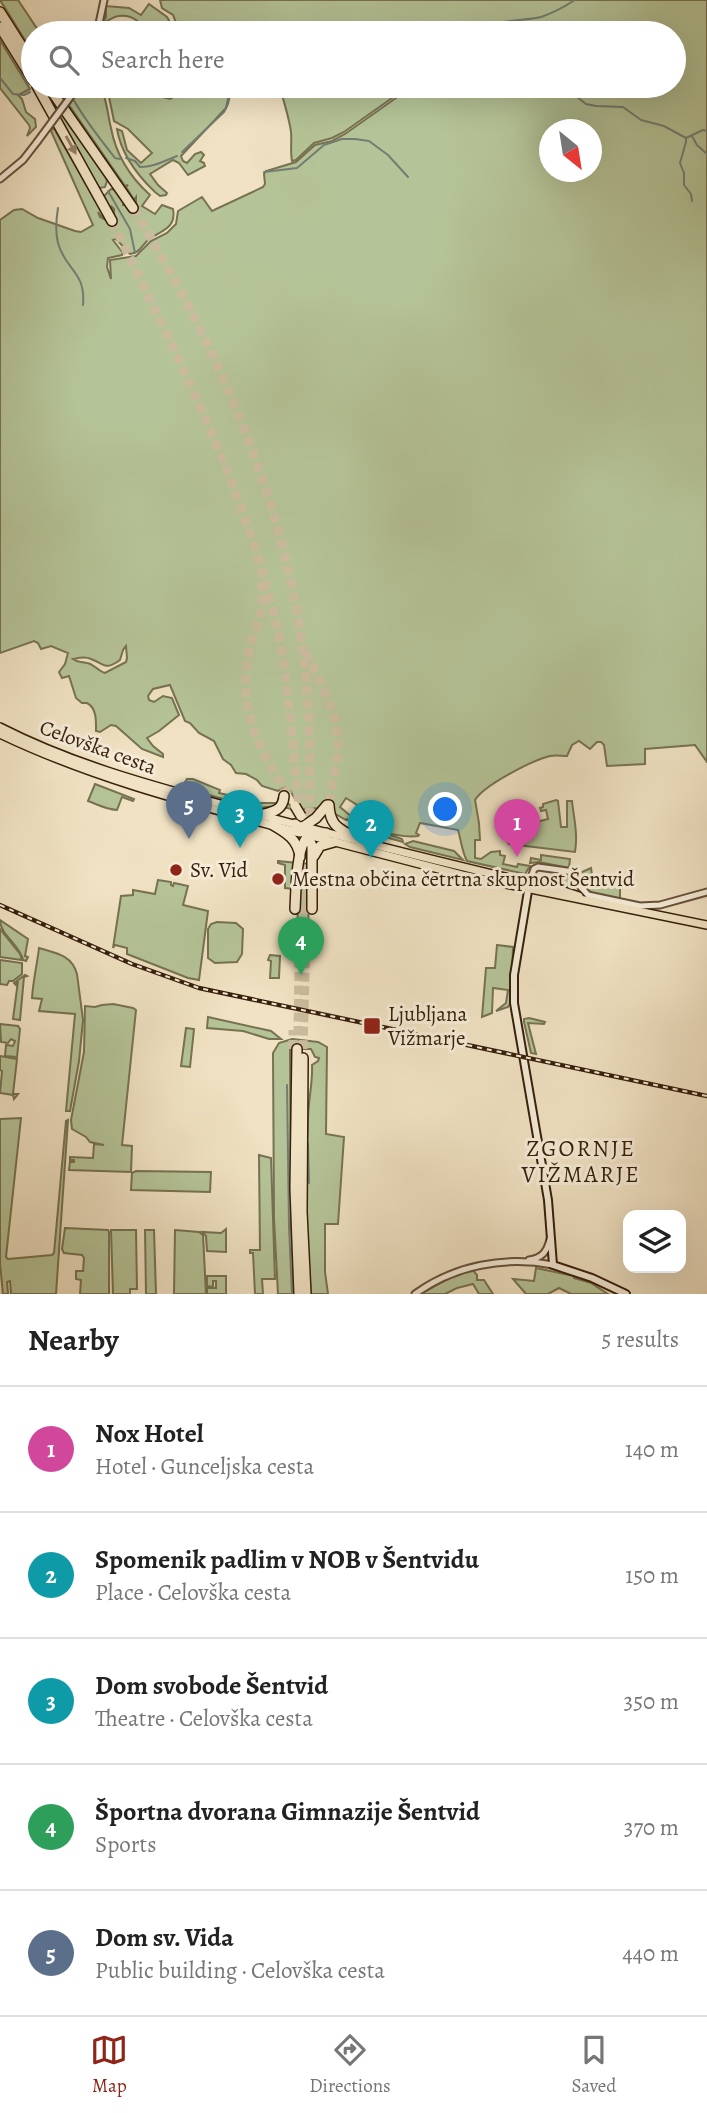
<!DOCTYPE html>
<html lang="en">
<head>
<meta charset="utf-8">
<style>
  :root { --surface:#fff; --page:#f2f2f2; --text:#222; --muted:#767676; --line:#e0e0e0; --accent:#8f2418 }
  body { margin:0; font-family:Alegreya,serif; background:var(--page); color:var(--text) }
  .controls { position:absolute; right:21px; bottom:21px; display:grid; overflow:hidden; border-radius:14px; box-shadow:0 7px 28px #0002 }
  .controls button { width:63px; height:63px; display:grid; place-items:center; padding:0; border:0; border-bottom:2px solid var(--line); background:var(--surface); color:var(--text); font:35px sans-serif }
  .compass { position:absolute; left:539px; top:119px; width:63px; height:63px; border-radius:50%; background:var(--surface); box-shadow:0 7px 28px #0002; rotate:150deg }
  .you { position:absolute; left:446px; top:810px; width:24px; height:24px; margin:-18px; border:5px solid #fff; border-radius:50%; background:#1a73e8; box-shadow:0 0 0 10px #1a73e833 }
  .badge { display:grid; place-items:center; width:46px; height:46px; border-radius:50%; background:var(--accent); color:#fff; font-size:23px; font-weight:700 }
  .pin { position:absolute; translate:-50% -58px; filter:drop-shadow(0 2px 4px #0008) }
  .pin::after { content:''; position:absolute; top:37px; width:24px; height:21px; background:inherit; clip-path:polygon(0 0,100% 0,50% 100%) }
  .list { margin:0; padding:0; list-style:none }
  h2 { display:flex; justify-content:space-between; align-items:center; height:91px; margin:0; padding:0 28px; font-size:30px }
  h2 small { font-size:23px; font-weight:400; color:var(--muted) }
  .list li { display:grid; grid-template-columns:46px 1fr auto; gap:21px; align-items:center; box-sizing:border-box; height:126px; padding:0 28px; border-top:2px solid var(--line) }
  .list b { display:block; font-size:26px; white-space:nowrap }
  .list p { margin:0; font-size:23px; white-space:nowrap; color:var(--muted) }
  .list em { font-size:23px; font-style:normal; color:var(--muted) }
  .icon { flex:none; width:38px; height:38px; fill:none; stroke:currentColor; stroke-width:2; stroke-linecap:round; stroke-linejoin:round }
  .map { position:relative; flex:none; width:707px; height:1294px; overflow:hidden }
  .search { position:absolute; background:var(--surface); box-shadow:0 7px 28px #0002; left:21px; right:21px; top:21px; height:77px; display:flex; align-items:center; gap:18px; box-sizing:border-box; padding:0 24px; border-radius:38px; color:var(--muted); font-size:26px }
  .sheet { height:721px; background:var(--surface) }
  nav { display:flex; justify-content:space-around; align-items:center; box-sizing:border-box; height:98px; border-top:2px solid var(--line); background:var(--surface); font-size:19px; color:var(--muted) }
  nav a { display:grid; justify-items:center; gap:4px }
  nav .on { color:var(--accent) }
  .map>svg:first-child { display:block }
  .green { fill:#b5c498; stroke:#767252; stroke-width:2; fill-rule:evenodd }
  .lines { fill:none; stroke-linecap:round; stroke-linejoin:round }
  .stream { stroke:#737e73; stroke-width:2 }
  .motorway-tunnel { stroke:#cbbb9e; stroke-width:9; stroke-dasharray:9 4.5; stroke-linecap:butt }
  .tertiary-casing { stroke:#655039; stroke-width:9 }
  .secondary-casing { stroke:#371f0b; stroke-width:10 }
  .primary-casing { stroke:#371f0b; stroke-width:10 }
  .motorway-casing { stroke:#371f0b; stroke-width:12 }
  .tertiary { stroke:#f5ecd8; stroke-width:5 }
  .secondary { stroke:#f5ecd8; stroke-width:6 }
  .primary { stroke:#f0e2c3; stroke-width:7 }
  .motorway { stroke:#f0e2c3; stroke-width:9 }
  .rail-casing { stroke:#371f0b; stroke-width:4.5 }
  .rail { stroke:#f5ecd8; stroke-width:2; stroke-dasharray:5; stroke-linecap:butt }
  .tertiary-bridge-casing { stroke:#655039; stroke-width:9; stroke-linecap:butt }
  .motorway-bridge-casing { stroke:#371f0b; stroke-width:12; stroke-linecap:butt }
  .tertiary-bridge { stroke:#f5ecd8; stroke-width:5 }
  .motorway-bridge { stroke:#f0e2c3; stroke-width:9 }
  .oneway { fill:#948067 }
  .poi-dot { fill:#8f2418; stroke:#f5ecd8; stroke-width:2.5 }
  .labels { text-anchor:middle; stroke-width:6; stroke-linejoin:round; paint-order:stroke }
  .street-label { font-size:21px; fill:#371f0b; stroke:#f5ecd8 }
  .poi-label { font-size:21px; fill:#371f0b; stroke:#f5ecd8; text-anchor:start }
  .neighbourhood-label { font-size:23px; letter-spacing:2px; fill:#371f0b; stroke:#f5ecd8 }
</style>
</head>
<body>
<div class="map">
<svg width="707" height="1294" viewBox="0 0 707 1294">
  <rect width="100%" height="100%" fill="#f0e2c3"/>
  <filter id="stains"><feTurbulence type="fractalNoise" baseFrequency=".00286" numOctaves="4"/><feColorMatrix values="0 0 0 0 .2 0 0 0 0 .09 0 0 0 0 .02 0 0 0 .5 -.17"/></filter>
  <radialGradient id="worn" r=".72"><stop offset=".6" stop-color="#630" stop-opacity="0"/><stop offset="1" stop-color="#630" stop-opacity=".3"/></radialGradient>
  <g class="green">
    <polygon points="0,0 18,0 36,27 43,33 33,33 33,53"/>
    <path d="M 160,0 L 707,0 L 707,762 L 695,745 L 645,749 L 645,764 L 607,766 L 604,745 L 601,742 L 597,742 L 590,749 L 579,741 L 572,745 L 567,756 C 561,756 556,755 550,756 C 533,760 484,785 475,800 L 479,823 L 480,840 L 475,840 L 475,858 L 481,859 L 491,852 L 500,851 L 500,855 L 505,856 L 503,864 L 517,867 L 518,864 L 530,866 L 525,874 L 467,861 C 462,852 461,840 458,830 L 420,823 L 416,833 L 419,835 L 418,836 C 401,838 365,830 355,815 L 357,805 L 346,798 L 340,807 L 363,826 L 402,839 L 403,842 L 364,831 L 347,819 L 346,820 L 332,812 L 333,800 L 326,801 L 322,808 L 301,809 L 291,792 L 286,787 L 278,791 L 262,786 L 257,780 L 246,774 L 236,773 L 231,765 L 223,759 L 214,741 L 199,733 L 190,723 L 185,721 L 170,685 L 153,689 L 148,696 L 149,700 L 154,702 L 163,696 L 172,698 L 179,715 L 159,731 L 147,738 L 153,746 L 163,754 L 163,757 L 142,749 L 116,726 L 111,725 L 100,732 L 96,731 C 96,722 97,708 87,703 L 82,703 L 76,698 L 69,676 L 62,678 L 59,672 L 65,664 L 68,653 L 51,646 L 41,649 L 38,643 L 34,641 L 0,653 L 0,220 L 14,210 L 22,209 L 38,218 L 75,231 L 81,232 L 93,225 L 51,131 L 53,127 L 105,217 L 102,217 L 98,212 L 100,217 L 110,222 L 114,219 L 114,209 L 112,207 L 112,214 L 104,196 L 111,189 L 116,190 L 127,205 L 122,205 L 136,205 L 136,197 L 134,200 L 126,187 L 128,185 L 125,186 L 69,105 L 82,86 L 99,86 L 102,90 C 107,102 108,116 111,128 C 116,155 130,177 150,195 L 142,206 L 155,214 L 162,205 L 173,209 C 177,230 158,231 147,241 C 141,247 139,253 130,254 L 116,239 L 113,240 L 123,253 L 122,255 L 108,258 L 107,267 L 111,279 L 110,260 L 136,256 L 151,241 L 167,233 L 176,224 L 178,211 L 202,197 L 212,211 L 263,187 L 265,184 L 264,174 L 266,171 L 296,162 L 315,145 L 332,141 L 345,134 L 413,86 L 674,86 L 674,33 L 307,33 L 300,29 L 285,33 L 180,33 L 173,15 L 162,8 ZM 550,130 L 592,130 L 592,172 L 550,172 ZM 126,646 L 127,658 L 126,662 L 105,673 C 98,671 94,664 87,663 C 80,661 78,663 73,659 C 78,658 85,656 91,659 C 105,664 105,671 120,660 L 123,650 Z"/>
    <path d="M 149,4 L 167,17 L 172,26 L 161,33 L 147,33 C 142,23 132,14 119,16 C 114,16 108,21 103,23 L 106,17 L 106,6 L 129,8 L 141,15 Z"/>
    <polygon points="0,40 30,89 18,95 22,99 26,112 35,119 36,127 27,136 30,128 29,125 0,88"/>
    <path d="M 108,86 L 172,86 L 162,97 L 170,99 L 172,98 L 171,90 L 176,86 L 231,86 L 226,108 L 181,156 L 183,161 L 187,163 L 195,154 L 201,152 L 204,155 L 200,161 L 204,163 L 205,166 L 188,175 L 179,163 L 173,160 L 150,174 L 158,185 L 167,193 L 166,195 L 160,196 L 155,192 C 137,175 121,153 117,129 L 122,131 L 127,150 L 141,163 L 152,153 L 128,129 L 114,121 L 107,87 Z"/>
    <path d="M 280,86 L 299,88 L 301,86 L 310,86 L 315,94 L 349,89 L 351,86 L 409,86 L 344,132 L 332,138 L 314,143 L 296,160 L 292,161 C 290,152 292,142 291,132 C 289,116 283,101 280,86 Z"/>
    <polygon points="63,113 106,176 107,181 105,187 100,188 96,184 59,118"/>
    <polygon points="187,779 193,779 220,790 219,793 236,797 234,802 198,792 184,784"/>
    <path d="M 95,784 L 134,799 L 133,801 L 122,797 L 117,810 C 105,809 99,805 88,801 Z"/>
    <polygon points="282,796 293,809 275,806 258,808 236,803 238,798 248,799 248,803 277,803 279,797"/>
    <path d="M 556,800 L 558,801 L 561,827 L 567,827 L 567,801 L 572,801 C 574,819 578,834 575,852 L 509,844 L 506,840 L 515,838 L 513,828 L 548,819 L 546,810 L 541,811 L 540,808 L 543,807 L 543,804 Z"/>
    <polygon points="413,841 454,851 463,860 410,847 405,844"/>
    <polygon points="541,855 570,859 569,868 539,862 530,863 531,858 541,860"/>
    <polygon points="278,861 297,863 294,889 285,888 285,865 278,863"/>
    <polygon points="302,863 309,864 308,954 297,954 298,892"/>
    <path d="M 591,868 L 592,875 L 620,881 L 620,899 C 604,896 584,896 579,877 L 582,872 Z"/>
    <polygon points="554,873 569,876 571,881 568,887 552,881 543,883"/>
    <polygon points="158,880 171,882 171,885 173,886 174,883 188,886 183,905 208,911 199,980 188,978 127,954 127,948 115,945 113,948 121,896 133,895 133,890 155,894"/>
    <path d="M 0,920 L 28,939 L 25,956 L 28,957 L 26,961 L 23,960 C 20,945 0,935 0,920 Z"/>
    <polygon points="217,922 236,923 243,929 242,954 237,962 215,963 208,958 208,929 211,924"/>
    <polygon points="0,929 20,954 22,960 0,957"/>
    <polygon points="497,945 513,947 511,1002 508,1007 496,1011 506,1003 508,990 493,988 492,1013 482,1017 486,968 495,968"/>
    <path d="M 39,948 C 56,953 72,955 77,974 L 83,1020 L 79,1061 L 70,1111 L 66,1111 L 75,1014 L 39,1011 L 42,999 L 32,998 C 33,981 37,965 39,948 Z"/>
    <polygon points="270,955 280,956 279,978 270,978 271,961 268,960"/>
    <polygon points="0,960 22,963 22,974 13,981 9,981 7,985 0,984"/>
    <polygon points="25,975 27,976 24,977 20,1020 13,1019 18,981 16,985 14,983"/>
    <polygon points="113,1004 133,1008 136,1010 122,1145 132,1146 131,1172 69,1170 70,1162 74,1162 74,1160 70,1160 70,1157 93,1158 94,1144 104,1145 90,1142 86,1137 72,1129 71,1120 84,1052 85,1006 95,1007 102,1005"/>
    <polygon points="208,1017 271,1031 281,1039 269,1039 243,1031 207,1028"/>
    <polygon points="529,1018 545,1022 544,1024 528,1023 536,1054 531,1053 524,1022 524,1019"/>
    <polygon points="0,1024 18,1026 20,1029 17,1057 5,1056 6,1045 13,1046 15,1041 11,1039 8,1043 1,1042"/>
    <polygon points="186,1028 194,1029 190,1067 181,1066"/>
    <path d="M 292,1039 L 318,1042 L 327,1047 L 326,1134 L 344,1137 L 338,1224 L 325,1224 L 325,1272 L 328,1294 L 311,1294 C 306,1236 305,1177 308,1119 C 308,1101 313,1083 312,1065 L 318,1061 L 319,1058 L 315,1057 L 311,1049 L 290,1049 L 291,1225 L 294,1294 L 278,1294 L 274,1219 L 273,1053 L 279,1043 Z"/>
    <polygon points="0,1056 17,1059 13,1094 18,1094 14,1099 13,1095 0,1093 2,1071 0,1070"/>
    <polygon points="21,1118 6,1257 8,1259 52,1255 54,1253 66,1121 68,1120 56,1294 11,1294 10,1281 7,1282 8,1294 3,1294 0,1264 0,1119"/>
    <polygon points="259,1155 271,1158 275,1279 262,1279 263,1294 255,1294 253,1253 250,1253 250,1250 260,1250"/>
    <polygon points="136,1171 211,1172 210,1192 131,1190 132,1173"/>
    <polygon points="65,1228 108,1230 109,1232 109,1294 80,1294 81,1280 76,1279 76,1271 83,1271 84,1258 82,1255 64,1253 62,1249"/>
    <polygon points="226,1229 226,1252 207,1251 206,1236 202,1232 221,1233"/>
    <polygon points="111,1230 136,1230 137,1289 130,1289 130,1294 113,1294"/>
    <polygon points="145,1230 154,1230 156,1294 146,1294"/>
    <polygon points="175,1230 199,1232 203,1235 206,1294 174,1294"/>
    <polygon points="536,1268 574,1276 574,1278 591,1283 608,1294 571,1294 559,1288 548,1294 526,1294 513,1279 534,1281"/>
    <polygon points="472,1269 477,1275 477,1280 484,1280 493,1294 479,1294 473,1284 457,1288 445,1294 421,1294 451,1277"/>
    <polygon points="207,1276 226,1276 226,1294 207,1294 207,1288 216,1288 216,1281 213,1281 213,1287 207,1286"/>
  </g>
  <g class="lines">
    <g class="stream">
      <polyline points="486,32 499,33"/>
      <path d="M 484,33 C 500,17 520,22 541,17 C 554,13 564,7 575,0"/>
      <polyline points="0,78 13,94 24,95 30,92"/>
      <path d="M 66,86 C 79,112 97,135 115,158 L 120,159"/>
      <polyline points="355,86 377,92 397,91"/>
      <polyline points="563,86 586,104 596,106 623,107 641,120 664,126 686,138 703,130 707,131"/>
      <polyline points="412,88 419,86"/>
      <polyline points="692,136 697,145 707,154"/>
      <polyline points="686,138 686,142 680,163 684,173 684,185 691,194 692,201"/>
      <polyline points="182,152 224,112 228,104 232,86"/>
      <path d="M 126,158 L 135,161 L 140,167 C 154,167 164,161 177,156"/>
      <polyline points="264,172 297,168 324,145 342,139 355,139 369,141 388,155 408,177"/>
      <polyline points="108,191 130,229 135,253"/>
      <path d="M 58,208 C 56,220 55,231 58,243 C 65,270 86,271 83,305"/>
      <polyline points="287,1085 289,1226 292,1294"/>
      <polyline points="308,1144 309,1183"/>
    </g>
    <g class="motorway-tunnel">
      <path d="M 133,208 C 218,348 285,499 304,662 C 311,717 310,772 309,827"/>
      <path d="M 112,221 C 175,352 242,481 276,623 C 286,663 288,704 293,744 C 296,779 301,814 300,850"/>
      <path d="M 262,582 C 262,593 262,604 260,615 C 257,627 252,639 249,652 C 238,712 257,745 288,795"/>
      <path d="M 306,652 C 319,680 338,713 338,745 C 338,765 331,786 329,805"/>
      <polyline points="298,1035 300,895"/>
      <polyline points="293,1049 293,1030"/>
      <polyline points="303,1049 308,865"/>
    </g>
    <g class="tertiary-casing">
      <g id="tertiary">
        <polyline points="97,33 104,0"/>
        <polyline points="0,179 23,160 37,142"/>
        <polyline points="529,883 534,869 538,867 574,872 578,884 588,895 640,906 660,905 707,892"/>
        <path d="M 529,1260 C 542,1258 547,1252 550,1239"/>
        <path d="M 415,1294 C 455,1265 505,1256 553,1265"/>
      </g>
    </g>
    <g class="secondary-casing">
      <polyline id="secondary" points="529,885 514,975 514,1003 548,1200 553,1265 592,1278 626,1294"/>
    </g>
    <g class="primary-casing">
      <g id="primary">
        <path d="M 0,727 C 78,767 162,788 245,811 C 351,840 457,866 564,891 L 579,896"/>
        <path d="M 0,734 C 96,780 198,805 300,833"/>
        <polyline points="312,836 462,875 707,925"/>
      </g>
    </g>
    <g class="motorway-casing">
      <g id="motorway">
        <polyline points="0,12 33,64"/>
        <polyline points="0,27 33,80"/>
        <polyline points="37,86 112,221"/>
        <polyline points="48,86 133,208"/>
        <path d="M 329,805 C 330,831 345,829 361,842"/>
        <path d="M 260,815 C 272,812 283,811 284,796"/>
        <polyline points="295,824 307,834 312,846 312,909"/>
        <path d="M 273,825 C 287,833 298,840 300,857"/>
        <polyline points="297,831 316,818 327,805"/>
        <polyline points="314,856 320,846 334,842"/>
        <path d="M 295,909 C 296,891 296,855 305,840 C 310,833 319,833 326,833"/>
        <polyline points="297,1049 295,1188 299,1294"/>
        <polyline points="303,1058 302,1212 306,1294"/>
      </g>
    </g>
    <use href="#tertiary" class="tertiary"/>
    <use href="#secondary" class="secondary"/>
    <use href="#primary" class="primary"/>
    <use href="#motorway" class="motorway"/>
    <g class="rail-casing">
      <polyline id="rail" points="0,905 132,964 199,988 707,1096"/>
    </g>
    <use href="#rail" class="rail"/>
    <g class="tertiary-bridge-casing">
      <polyline id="tertiary-bridge" points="37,142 77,88"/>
    </g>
    <g class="motorway-bridge-casing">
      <polyline id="motorway-bridge" points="295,806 301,816"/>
    </g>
    <use href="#tertiary-bridge" class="tertiary-bridge"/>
    <use href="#motorway-bridge" class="motorway-bridge"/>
  </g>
  <defs><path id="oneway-solid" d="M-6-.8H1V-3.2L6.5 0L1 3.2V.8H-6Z" transform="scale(1.75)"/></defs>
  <use class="oneway" href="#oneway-solid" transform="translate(71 145) rotate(61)"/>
  <g class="poi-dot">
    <circle cx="176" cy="870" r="7"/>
    <circle cx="278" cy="879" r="7"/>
    <rect x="363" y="1017" width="18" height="18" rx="3.5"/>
  </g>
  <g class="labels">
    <g class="street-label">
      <text transform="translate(98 747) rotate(20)" y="7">Celovška cesta</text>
    </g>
    <g class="poi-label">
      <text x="190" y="877">Sv. Vid</text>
      <text x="292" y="886">Mestna občina četrtna skupnost Šentvid</text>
      <text x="388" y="1021">Ljubljana<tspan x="388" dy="24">Vižmarje</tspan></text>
    </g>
    <g class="neighbourhood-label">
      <text x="581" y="1156">ZGORNJE<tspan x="581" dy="26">VIŽMARJE</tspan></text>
    </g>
  </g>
  <rect width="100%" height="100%" filter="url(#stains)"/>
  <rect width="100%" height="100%" fill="url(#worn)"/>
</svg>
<div class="controls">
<button><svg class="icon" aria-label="layers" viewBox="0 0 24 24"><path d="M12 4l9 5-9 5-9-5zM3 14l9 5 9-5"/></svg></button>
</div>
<svg class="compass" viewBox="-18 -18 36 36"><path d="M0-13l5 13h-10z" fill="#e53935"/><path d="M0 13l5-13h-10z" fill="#767676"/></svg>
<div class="you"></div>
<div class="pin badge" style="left:517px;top:857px;background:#d1479c">1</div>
<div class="pin badge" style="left:371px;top:858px;background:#0f9aa8">2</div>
<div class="pin badge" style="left:240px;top:848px;background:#0f9aa8">3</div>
<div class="pin badge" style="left:301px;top:975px;background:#2e9e5b">4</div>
<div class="pin badge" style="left:189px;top:839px;background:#5c6f8a">5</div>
<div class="search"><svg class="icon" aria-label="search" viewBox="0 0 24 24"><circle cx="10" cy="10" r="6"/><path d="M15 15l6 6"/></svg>Search here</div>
</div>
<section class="sheet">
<h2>Nearby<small>5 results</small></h2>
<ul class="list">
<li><span class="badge" style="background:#d1479c">1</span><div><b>Nox Hotel</b><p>Hotel · Gunceljska cesta</p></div><em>140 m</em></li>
<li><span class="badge" style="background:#0f9aa8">2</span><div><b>Spomenik padlim v NOB v Šentvidu</b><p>Place · Celovška cesta</p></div><em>150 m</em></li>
<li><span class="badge" style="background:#0f9aa8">3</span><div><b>Dom svobode Šentvid</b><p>Theatre · Celovška cesta</p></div><em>350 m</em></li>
<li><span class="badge" style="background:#2e9e5b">4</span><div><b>Športna dvorana Gimnazije Šentvid</b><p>Sports</p></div><em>370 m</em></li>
<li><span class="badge" style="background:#5c6f8a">5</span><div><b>Dom sv. Vida</b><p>Public building · Celovška cesta</p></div><em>440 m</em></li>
</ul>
</section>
<nav>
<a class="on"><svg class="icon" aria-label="map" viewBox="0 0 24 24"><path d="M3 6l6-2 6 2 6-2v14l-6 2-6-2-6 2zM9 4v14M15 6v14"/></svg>Map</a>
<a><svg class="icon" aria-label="directions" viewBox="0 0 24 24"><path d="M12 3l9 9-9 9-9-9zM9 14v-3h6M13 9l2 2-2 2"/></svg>Directions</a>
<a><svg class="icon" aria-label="saved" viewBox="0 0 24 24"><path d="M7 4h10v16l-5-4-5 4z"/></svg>Saved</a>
</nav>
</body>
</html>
